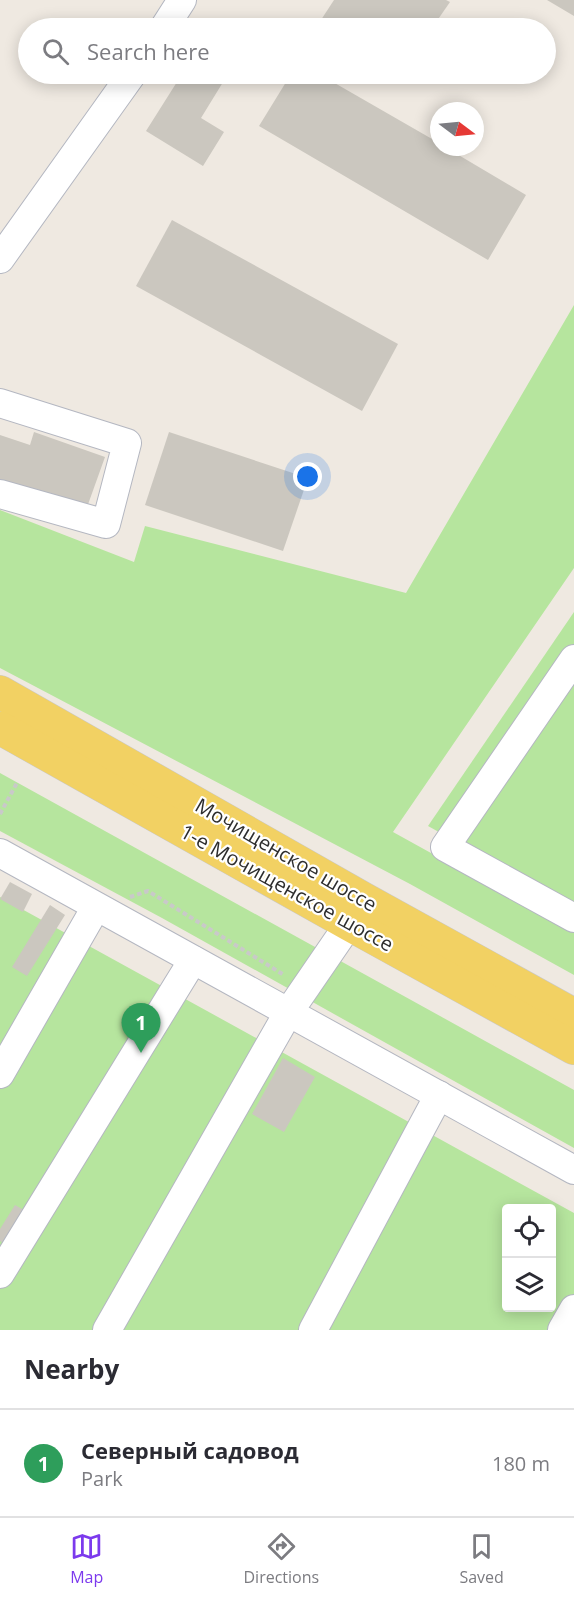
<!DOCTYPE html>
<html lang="en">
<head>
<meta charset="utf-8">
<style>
  :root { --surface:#fff; --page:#f2f2f3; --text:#2b2b33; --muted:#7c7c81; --line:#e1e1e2; --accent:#7c3aed }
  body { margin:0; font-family:"Open Sans",sans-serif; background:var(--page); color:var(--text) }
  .controls { position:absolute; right:18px; bottom:18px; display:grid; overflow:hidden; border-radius:6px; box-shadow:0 3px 15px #0003 }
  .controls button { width:54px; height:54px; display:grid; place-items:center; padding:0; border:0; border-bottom:2px solid var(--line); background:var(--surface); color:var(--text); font:30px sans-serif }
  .compass { position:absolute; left:430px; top:102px; width:54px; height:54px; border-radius:50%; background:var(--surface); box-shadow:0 3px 15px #0003; rotate:106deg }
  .you { position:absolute; left:308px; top:477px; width:21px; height:21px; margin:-15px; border:4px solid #fff; border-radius:50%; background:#1a73e8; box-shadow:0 0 0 9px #1a73e833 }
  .badge { display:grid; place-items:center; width:39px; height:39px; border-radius:50%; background:var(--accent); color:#fff; font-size:20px; font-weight:700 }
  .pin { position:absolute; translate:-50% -50px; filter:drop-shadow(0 2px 3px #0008) }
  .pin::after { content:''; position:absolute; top:32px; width:21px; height:18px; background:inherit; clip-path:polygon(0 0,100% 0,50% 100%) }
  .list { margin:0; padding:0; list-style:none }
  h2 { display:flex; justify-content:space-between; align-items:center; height:78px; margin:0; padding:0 24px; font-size:26px }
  h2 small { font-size:20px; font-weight:400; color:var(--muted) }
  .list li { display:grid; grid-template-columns:39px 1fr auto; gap:18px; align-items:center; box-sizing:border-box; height:108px; padding:0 24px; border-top:2px solid var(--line) }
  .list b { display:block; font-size:22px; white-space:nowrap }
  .list p { margin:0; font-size:20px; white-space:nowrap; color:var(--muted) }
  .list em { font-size:20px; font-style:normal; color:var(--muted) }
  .icon { flex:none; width:33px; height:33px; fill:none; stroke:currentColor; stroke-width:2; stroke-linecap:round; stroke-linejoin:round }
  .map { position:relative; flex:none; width:574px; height:1330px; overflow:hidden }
  .search { position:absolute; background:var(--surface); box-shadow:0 3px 15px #0003; left:18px; right:18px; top:18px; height:66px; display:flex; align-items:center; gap:15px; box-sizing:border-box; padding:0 21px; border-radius:33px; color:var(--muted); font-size:22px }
  .sheet { height:186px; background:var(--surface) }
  nav { display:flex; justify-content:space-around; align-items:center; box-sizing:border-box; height:84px; border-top:2px solid var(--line); background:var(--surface); font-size:16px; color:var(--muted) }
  nav a { display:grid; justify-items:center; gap:3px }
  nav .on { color:var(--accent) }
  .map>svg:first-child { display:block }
  .green { fill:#b6e59e; fill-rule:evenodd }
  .building { fill:#cbc7bf }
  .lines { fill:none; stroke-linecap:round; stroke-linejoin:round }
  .minor-casing { stroke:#b4b7c1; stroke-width:30 }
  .major-casing { stroke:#c9c9c9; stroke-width:34 }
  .path { stroke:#c9c9c9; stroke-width:4; stroke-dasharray:4.5 3; stroke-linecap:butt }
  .minor { stroke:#fff; stroke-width:28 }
  .major { stroke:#f2d163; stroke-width:33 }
  .labels { text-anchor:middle; stroke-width:4.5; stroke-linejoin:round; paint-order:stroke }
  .street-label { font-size:20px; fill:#2e2e2e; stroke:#fff }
</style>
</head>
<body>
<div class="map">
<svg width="574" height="1330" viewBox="0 0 574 1330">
  <rect width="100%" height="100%" fill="#efe9e1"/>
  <g class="green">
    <polygon points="574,305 574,568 393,832 574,932 574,975 410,884 0,668 0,510 134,562 145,526 406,593"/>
    <polygon points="574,612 574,907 428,826"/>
    <polygon points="0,773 574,1090 574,1148 162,918 0,831"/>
    <path d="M 0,897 L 574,1213 L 574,1330 L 0,1330 ZM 506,1208 L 552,1208 L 552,1308 L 506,1308 Z"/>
  </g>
  <g class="building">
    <polygon points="334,0 446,0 450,2 432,28 328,28 319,23"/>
    <polygon points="547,0 574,0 574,16"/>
    <polygon points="182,74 228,74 201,118 224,132 203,166 146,131"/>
    <polygon points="291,74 319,74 439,143 439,147 445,147 526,195 488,260 259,126"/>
    <polygon points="172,220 398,344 362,411 136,286"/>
    <polygon points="34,432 105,457 86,510 0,480 0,435 30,445"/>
    <polygon points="169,432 308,478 283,551 145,505"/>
    <polygon points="10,882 32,894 23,912 0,899"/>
    <polygon points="50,905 65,915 27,976 12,967"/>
    <polygon points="283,1058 315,1077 284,1132 252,1114"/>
    <polygon points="15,1205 29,1213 8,1246 0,1241 0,1229"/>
  </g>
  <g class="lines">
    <g class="minor-casing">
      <g id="minor">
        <polyline points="164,28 182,0"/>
        <polyline points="0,259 132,74"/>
        <polyline points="0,403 127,443 106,524 0,494"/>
        <polyline points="574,659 445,847 574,918"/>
        <polyline points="0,853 574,1170"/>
        <polyline points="0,1074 96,907"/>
        <polyline points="0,1274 193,960"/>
        <polyline points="107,1330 288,1013 349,924"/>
        <polyline points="313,1330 439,1095"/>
        <polyline points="562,1330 574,1309"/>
      </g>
    </g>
    <g class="major-casing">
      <g id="major">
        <polyline points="0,692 364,899 574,1015"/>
        <polyline points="0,728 349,924 574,1048"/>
      </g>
    </g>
    <g class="path">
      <polyline points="0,814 18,781"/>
      <polyline points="130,897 148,891 284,975"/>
    </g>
    <use href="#minor" class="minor"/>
    <use href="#major" class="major"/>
  </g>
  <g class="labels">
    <g class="street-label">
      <text transform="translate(286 855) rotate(30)" y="7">Мочищенское шоссе</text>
      <text transform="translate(287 888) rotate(29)" y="7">1-е Мочищенское шоссе</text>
    </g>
  </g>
</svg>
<div class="controls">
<button><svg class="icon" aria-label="locate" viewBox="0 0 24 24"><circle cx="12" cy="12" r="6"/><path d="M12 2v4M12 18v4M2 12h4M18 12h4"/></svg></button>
<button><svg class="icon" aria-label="layers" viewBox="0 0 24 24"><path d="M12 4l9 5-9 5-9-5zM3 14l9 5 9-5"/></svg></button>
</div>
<svg class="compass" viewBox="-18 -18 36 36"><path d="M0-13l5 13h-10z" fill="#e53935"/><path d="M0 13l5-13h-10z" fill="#7c7c81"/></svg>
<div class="you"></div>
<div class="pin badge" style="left:141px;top:1053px;background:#2e9e5b">1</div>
<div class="search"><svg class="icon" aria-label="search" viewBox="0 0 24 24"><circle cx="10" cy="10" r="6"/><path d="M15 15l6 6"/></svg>Search here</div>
</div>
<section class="sheet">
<h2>Nearby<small></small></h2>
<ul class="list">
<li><span class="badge" style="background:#2e9e5b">1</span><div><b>Северный садовод</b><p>Park</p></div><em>180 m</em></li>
</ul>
</section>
<nav>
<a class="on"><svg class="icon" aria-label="map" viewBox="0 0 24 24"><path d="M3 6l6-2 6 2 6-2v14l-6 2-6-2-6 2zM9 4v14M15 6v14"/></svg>Map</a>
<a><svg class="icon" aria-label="directions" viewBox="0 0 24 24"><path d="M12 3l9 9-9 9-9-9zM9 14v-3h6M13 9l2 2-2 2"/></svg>Directions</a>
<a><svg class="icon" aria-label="saved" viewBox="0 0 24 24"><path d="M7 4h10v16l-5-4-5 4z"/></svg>Saved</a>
</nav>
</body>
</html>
